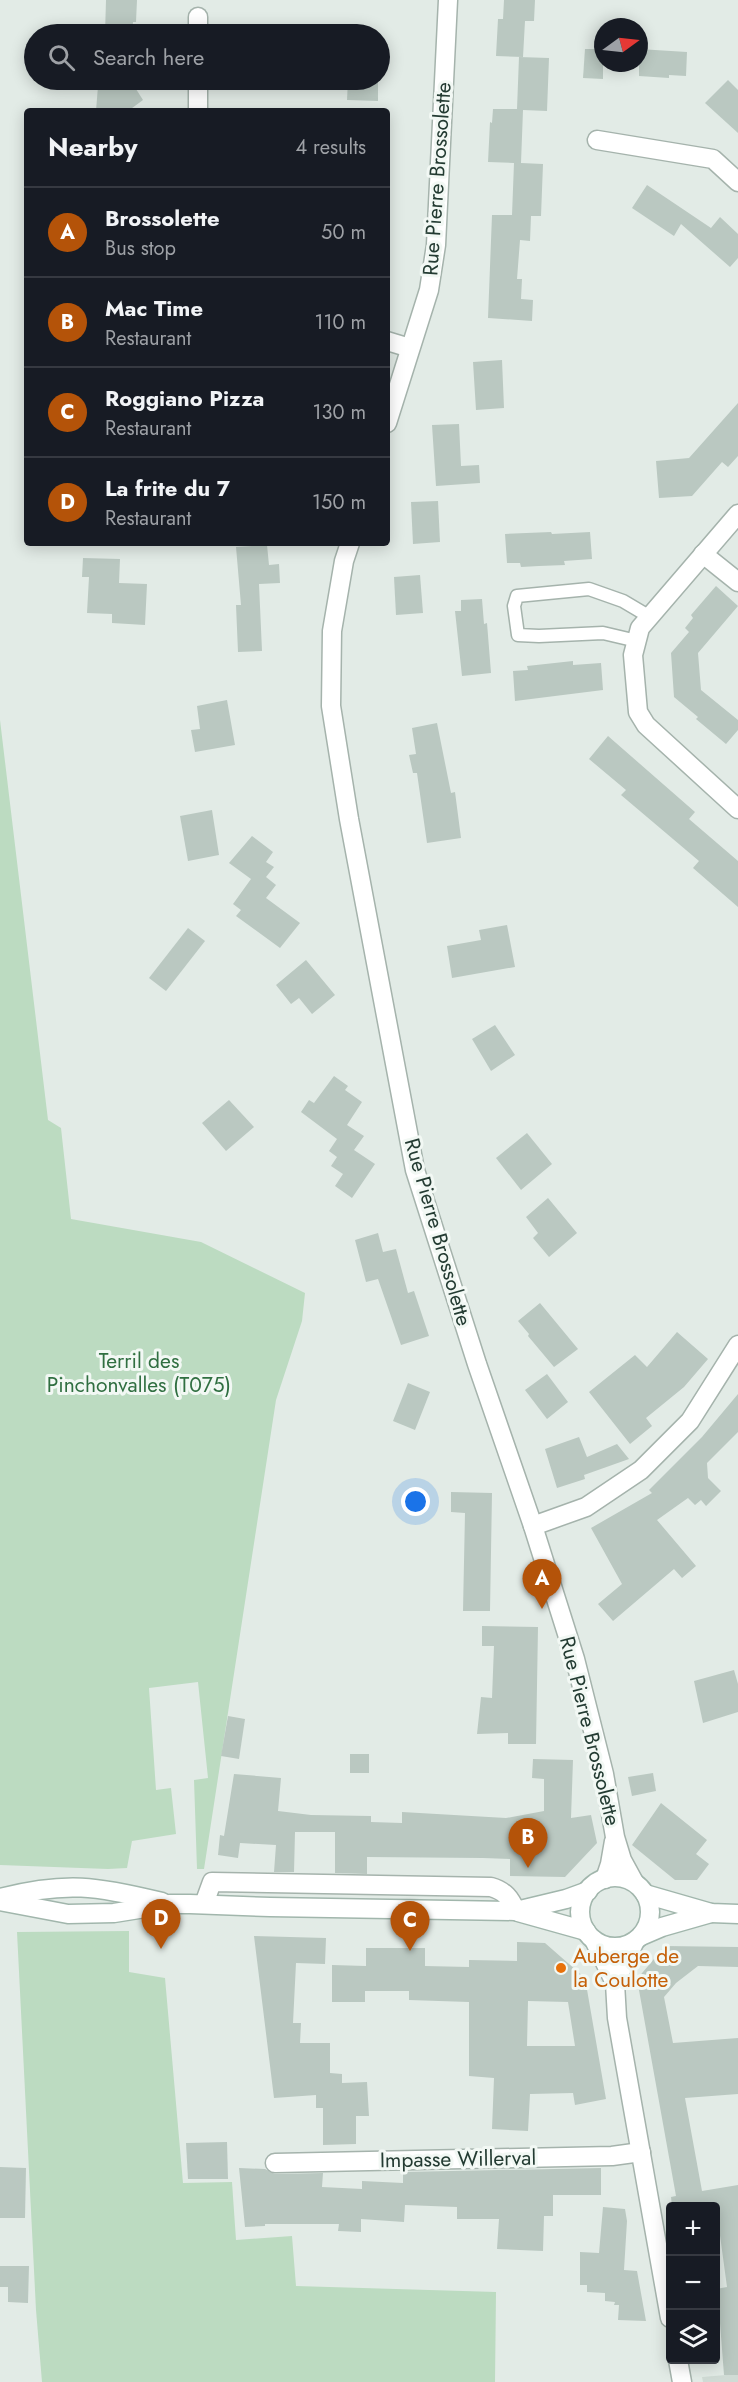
<!DOCTYPE html>
<html lang="en">
<head>
<meta charset="utf-8">
<style>
  :root { --surface:#171b24; --page:#20242c; --text:#f1f3f6; --muted:#9ea1a6; --line:#363941; --accent:#b45309 }
  body { margin:0; font-family:Jost,sans-serif; background:var(--page); color:var(--text) }
  .controls { position:absolute; right:18px; bottom:18px; display:grid; overflow:hidden; border-radius:6px; box-shadow:0 3px 15px #0003 }
  .controls button { width:54px; height:54px; display:grid; place-items:center; padding:0; border:0; border-bottom:2px solid var(--line); background:var(--surface); color:var(--text); font:30px sans-serif }
  .compass { position:absolute; left:594px; top:18px; width:54px; height:54px; border-radius:50%; background:var(--surface); box-shadow:0 3px 15px #0003; rotate:75deg }
  .you { position:absolute; left:416px; top:1502px; width:21px; height:21px; margin:-15px; border:4px solid #fff; border-radius:50%; background:#1a73e8; box-shadow:0 0 0 9px #1a73e833 }
  .badge { display:grid; place-items:center; width:39px; height:39px; border-radius:50%; background:var(--accent); color:#fff; font-size:20px; font-weight:700 }
  .pin { position:absolute; translate:-50% -50px; filter:drop-shadow(0 2px 3px #0008) }
  .pin::after { content:''; position:absolute; top:32px; width:21px; height:18px; background:inherit; clip-path:polygon(0 0,100% 0,50% 100%) }
  .list { margin:0; padding:0; list-style:none }
  h2 { display:flex; justify-content:space-between; align-items:center; height:78px; margin:0; padding:0 24px; font-size:26px }
  h2 small { font-size:20px; font-weight:400; color:var(--muted) }
  .list li { display:grid; grid-template-columns:39px 1fr auto; gap:18px; align-items:center; box-sizing:border-box; height:90px; padding:0 24px; border-top:2px solid var(--line) }
  .list b { display:block; font-size:22px; white-space:nowrap }
  .list p { margin:0; font-size:20px; white-space:nowrap; color:var(--muted) }
  .list em { font-size:20px; font-style:normal; color:var(--muted) }
  .icon { flex:none; width:33px; height:33px; fill:none; stroke:currentColor; stroke-width:2; stroke-linecap:round; stroke-linejoin:round }
  .map { position:relative; flex:none; width:738px; height:2382px; overflow:hidden }
  .search { position:absolute; background:var(--surface); box-shadow:0 3px 15px #0003; left:24px; top:24px; width:366px; height:66px; display:flex; align-items:center; gap:15px; box-sizing:border-box; padding:0 21px; border-radius:33px; color:var(--muted); font-size:22px }
  .panel { position:absolute; background:var(--surface); box-shadow:0 3px 15px #0003; left:24px; top:108px; width:366px; height:438px; border-radius:6px }
  .map>svg:first-child { display:block }
  .built { fill:#d0dbd5 }
  .green { fill:#bcdbc1 }
  .building { fill:#bac8c1; fill-rule:evenodd }
  .lines { fill:none; stroke-linecap:round; stroke-linejoin:round }
  .service-casing { stroke:#a5b3ac; stroke-width:15 }
  .minor-casing { stroke:#a5b3ac; stroke-width:21 }
  .tertiary-casing { stroke:#a5b3ac; stroke-width:21 }
  .secondary-casing { stroke:#a1b6ac; stroke-width:21 }
  .service { stroke:#fff; stroke-width:12 }
  .minor { stroke:#fff; stroke-width:18 }
  .tertiary { stroke:#fff; stroke-width:18 }
  .secondary { stroke:#fff; stroke-width:18 }
  .food-dot { fill:#e8710a; stroke:#f2f8f4; stroke-width:2 }
  .labels { text-anchor:middle; stroke-width:6; stroke-linejoin:round; paint-order:stroke }
  .street-label { font-size:21px; fill:#233b32; stroke:#f2f8f4 }
  .park-label { font-size:21px; fill:#306f41; stroke:#f2f8f4 }
  .food-label { font-size:21px; fill:#c56008; stroke:#f2f8f4; text-anchor:start }
</style>
</head>
<body>
<div class="map">
<svg width="738" height="2382" viewBox="0 0 738 2382">
  <rect width="100%" height="100%" fill="#e2ebe6"/>
  <polygon class="built" points="738,2374 738,2382 703,2382 702,2377"/>
  <g class="green">
    <polygon points="0,720 48,1120 61,1128 71,1219 201,1242 305,1293 302,1321 276,1400 204,1869 197,1869 194,1780 208,1778 198,1682 149,1688 156,1790 171,1788 176,1834 132,1841 127,1868 108,1869 0,1865"/>
    <polygon points="129,1931 129,1972 165,1978 183,2183 232,2182 236,2240 292,2236 296,2286 496,2292 495,2382 42,2382 36,2310 17,1932"/>
  </g>
  <g class="building">
    <polygon points="106,0 137,0 136,22 133,22 132,34 105,34"/>
    <polygon points="504,0 535,0 534,21 525,21 523,57 496,56 498,19 503,19"/>
    <polygon points="585,49 603,49 603,79 583,78"/>
    <polygon points="639,49 687,52 686,76 669,75 669,78 639,76"/>
    <polygon points="519,57 549,58 547,111 523,110 521,163 543,164 541,216 531,216 530,241 520,240 517,279 522,279 521,299 533,300 532,321 488,318 492,215 512,215 514,163 488,162 490,122 492,123 493,109 517,109"/>
    <polygon points="348,80 378,80 378,101 347,100"/>
    <polygon points="728,80 738,90 738,133 705,103"/>
    <polygon points="98,86 136,89 143,100 128,111 96,111"/>
    <polygon points="647,185 711,228 720,217 738,234 738,258 730,267 681,224 674,236 632,208"/>
    <polygon points="502,360 504,408 476,410 473,362"/>
    <polygon points="738,403 738,456 728,467 722,462 692,496 659,498 656,461 689,458"/>
    <polygon points="459,424 461,466 479,465 480,483 436,486 432,425"/>
    <polygon points="438,501 440,542 413,544 411,502"/>
    <polygon points="551,532 552,534 590,532 592,559 564,561 565,565 539,566 521,567 520,563 507,563 505,534"/>
    <polygon points="267,545 269,565 279,564 280,583 259,584 262,651 238,652 236,605 241,605 236,547"/>
    <polygon points="83,558 120,559 119,583 147,584 145,625 112,623 112,614 87,613 89,577 82,577"/>
    <polygon points="420,575 423,613 396,615 394,577"/>
    <polygon points="716,586 738,606 698,653 701,690 738,720 738,730 726,744 696,719 698,717 674,697 671,653 689,632 685,628 693,618 691,615"/>
    <polygon points="482,599 484,624 487,623 491,673 462,676 455,611 461,611 461,600"/>
    <polygon points="573,661 573,665 601,663 603,690 515,701 513,671 528,670 527,666"/>
    <polygon points="227,700 235,745 195,752 191,730 200,729 197,706"/>
    <polygon points="437,723 451,793 455,792 461,838 427,843 417,773 413,773 409,755 416,754 412,728"/>
    <polygon points="608,736 695,812 689,819 738,861 738,907 693,868 699,861 621,795 626,790 589,759"/>
    <polygon points="212,810 219,855 188,861 180,816"/>
    <polygon points="252,836 273,852 266,862 274,867 266,877 276,885 266,898 300,923 280,948 236,916 241,910 233,904 251,879 229,863"/>
    <polygon points="507,925 515,967 452,978 447,946 481,940 479,930"/>
    <polygon points="188,928 205,941 166,991 149,978"/>
    <polygon points="306,960 335,995 312,1014 299,998 291,1004 276,985"/>
    <polygon points="495,1025 515,1055 491,1071 472,1039"/>
    <polygon points="334,1076 348,1086 345,1090 362,1102 347,1125 364,1136 354,1150 375,1164 352,1198 335,1186 343,1174 331,1166 337,1157 329,1151 337,1139 301,1112 309,1100 314,1103"/>
    <polygon points="229,1100 254,1127 226,1151 202,1123"/>
    <polygon points="527,1133 552,1164 521,1190 496,1158"/>
    <polygon points="548,1198 577,1233 549,1257 533,1238 538,1233 526,1217"/>
    <polygon points="378,1233 383,1252 396,1249 408,1293 414,1291 429,1336 401,1345 378,1279 366,1282 355,1240"/>
    <polygon points="540,1303 578,1349 554,1367 528,1336 529,1334 518,1321"/>
    <polygon points="677,1332 708,1359 684,1387 646,1418 652,1426 630,1444 589,1392 635,1355 647,1367"/>
    <polygon points="547,1374 568,1402 547,1419 525,1390"/>
    <polygon points="408,1383 430,1392 415,1430 393,1421"/>
    <polygon points="738,1394 738,1432 707,1463 708,1478 721,1491 706,1506 701,1500 695,1505 688,1498 657,1520 696,1566 682,1578 674,1569 613,1621 598,1604 622,1584 591,1528 652,1493 649,1490 702,1437"/>
    <polygon points="579,1437 587,1457 617,1444 629,1459 584,1475 585,1479 557,1488 545,1449"/>
    <polygon points="451,1492 492,1493 490,1611 463,1611 465,1513 451,1512"/>
    <polygon points="482,1626 538,1627 536,1744 508,1744 508,1733 477,1734 481,1697 492,1698 494,1646 482,1646"/>
    <polygon points="734,1670 738,1684 738,1712 703,1723 694,1681"/>
    <polygon points="228,1716 245,1719 239,1759 221,1756"/>
    <rect x="350" y="1754" width="19" height="19"/>
    <polygon points="533,1759 573,1760 571,1818 591,1815 597,1843 565,1877 510,1876 510,1859 483,1858 367,1857 367,1874 335,1873 335,1832 295,1832 294,1872 274,1872 276,1845 240,1843 238,1858 218,1855 220,1835 224,1836 234,1774 281,1778 278,1811 311,1815 371,1816 371,1822 402,1823 402,1812 506,1818 544,1811 544,1779 532,1778"/>
    <polygon points="653,1773 656,1791 632,1796 628,1777"/>
    <polygon points="661,1803 707,1840 696,1854 709,1864 697,1880 675,1880 632,1845"/>
    <polygon points="254,1936 326,1938 325,1964 296,1963 293,2023 301,2023 300,2043 330,2043 330,2073 342,2074 342,2083 367,2082 369,2116 356,2116 356,2144 323,2145 323,2108 316,2108 316,2095 274,2098"/>
    <path d="M 517,1942 L 545,1943 L 585,1978 L 606,2099 L 575,2105 L 573,2093 L 530,2094 L 528,2131 L 492,2129 L 494,2078 L 469,2076 L 469,2002 L 409,2000 L 409,1991 L 365,1991 L 365,2002 L 332,2002 L 332,1965 L 366,1966 L 366,1948 L 425,1948 L 425,1966 L 469,1967 L 469,1960 L 517,1961 ZM 528,2001 L 568,2002 L 575,2046 L 527,2046 Z"/>
    <polygon points="665,1946 738,1947 738,1967 698,1966 676,1983 664,1997 673,2043 738,2038 738,2094 685,2098 702,2191 738,2185 738,2375 724,2375 720,2323 716,2324 716,2289 727,2287 716,2206 672,2206 671,2197 676,2196 637,1979"/>
    <polygon points="227,2142 228,2179 188,2179 186,2143"/>
    <polygon points="0,2167 26,2168 25,2218 0,2218"/>
    <polygon points="239,2168 265,2169 275,2174 323,2173 322,2187 362,2189 362,2181 403,2183 403,2172 601,2168 601,2195 553,2195 553,2216 544,2216 543,2251 497,2249 499,2219 457,2219 457,2207 405,2205 404,2222 361,2219 361,2232 338,2231 339,2224 265,2224 265,2226 245,2227"/>
    <polygon points="603,2207 625,2209 627,2221 624,2270 637,2271 646,2321 618,2320 619,2305 614,2305 615,2302 605,2301 605,2293 587,2292 587,2285 580,2285 580,2252 599,2253"/>
    <polygon points="0,2266 29,2266 28,2303 8,2302 8,2287 0,2287"/>
  </g>
  <g class="lines">
    <g class="service-casing">
      <polyline id="service" points="637,641 603,633 539,636 518,635 514,606 517,596 589,589 623,601 650,617"/>
    </g>
    <g class="minor-casing">
      <g id="minor">
        <polyline points="198,17 198,34"/>
        <polyline points="198,80 198,111"/>
        <polyline points="597,140 713,159 738,182"/>
        <polyline points="387,341 410,348"/>
        <polyline points="738,514 640,628 633,655 638,712 646,725 738,809"/>
        <polyline points="703,554 738,582"/>
        <polyline points="533,1526 586,1507 641,1470 690,1421 738,1345"/>
        <path d="M 204,1904 L 212,1882 L 491,1887 C 505,1891 510,1898 516,1911"/>
        <polyline points="275,2163 612,2156 641,2152"/>
      </g>
    </g>
    <g class="tertiary-casing">
      <g id="tertiary">
        <polyline points="387,423 429,290 436,245 448,0"/>
        <polyline points="350,543 344,561 332,631 331,706 349,819 415,1170 477,1364 533,1526 575,1659 604,1774 615,1837 622,1860 634,1882"/>
        <polyline points="605,1879 610,1864 614,1841"/>
        <polyline points="594,1940 615,1983 617,2018 670,2318"/>
        <polyline points="615,1983 635,1941"/>
        <polyline points="678,2360 682,2382"/>
      </g>
    </g>
    <g class="secondary-casing">
      <g id="secondary">
        <circle cx="615" cy="1912" r="35"/>
        <polyline points="645,1894 711,1913 738,1914"/>
        <path d="M 0,1898 C 66,1881 97,1886 162,1902"/>
        <polyline points="0,1901 68,1914 114,1913 170,1904 190,1904 270,1907 516,1911 566,1899 588,1891"/>
        <polyline points="518,1912 586,1931"/>
        <polyline points="641,1936 662,1927 711,1913"/>
      </g>
    </g>
    <use href="#service" class="service"/>
    <use href="#minor" class="minor"/>
    <use href="#tertiary" class="tertiary"/>
    <use href="#secondary" class="secondary"/>
  </g>
  <circle class="food-dot" cx="561" cy="1968" r="6"/>
  <g class="labels">
    <g class="street-label">
      <text transform="translate(437 179) rotate(-86)" y="7">Rue Pierre Brossolette</text>
      <text transform="translate(438 1232) rotate(74)" y="7">Rue Pierre Brossolette</text>
      <text transform="translate(590 1731) rotate(76)" y="7">Rue Pierre Brossolette</text>
      <text transform="translate(458 2159) rotate(-1)" y="7">Impasse Willerval</text>
    </g>
    <g class="park-label">
      <text x="139" y="1368">Terril des<tspan x="139" dy="24">Pinchonvalles (T075)</tspan></text>
    </g>
    <g class="food-label">
      <text x="573" y="1963">Auberge de<tspan x="573" dy="24">la Coulotte</tspan></text>
    </g>
  </g>
</svg>
<div class="controls">
<button>+</button>
<button>−</button>
<button><svg class="icon" aria-label="layers" viewBox="0 0 24 24"><path d="M12 4l9 5-9 5-9-5zM3 14l9 5 9-5"/></svg></button>
</div>
<svg class="compass" viewBox="-18 -18 36 36"><path d="M0-13l5 13h-10z" fill="#e53935"/><path d="M0 13l5-13h-10z" fill="#9ea1a6"/></svg>
<div class="you"></div>
<div class="pin badge" style="left:542px;top:1609px">A</div>
<div class="pin badge" style="left:528px;top:1868px">B</div>
<div class="pin badge" style="left:410px;top:1951px">C</div>
<div class="pin badge" style="left:161px;top:1949px">D</div>
<div class="search"><svg class="icon" aria-label="search" viewBox="0 0 24 24"><circle cx="10" cy="10" r="6"/><path d="M15 15l6 6"/></svg>Search here</div>
<section class="panel">
<h2>Nearby<small>4 results</small></h2>
<ul class="list">
<li><span class="badge">A</span><div><b>Brossolette</b><p>Bus stop</p></div><em>50 m</em></li>
<li><span class="badge">B</span><div><b>Mac Time</b><p>Restaurant</p></div><em>110 m</em></li>
<li><span class="badge">C</span><div><b>Roggiano Pizza</b><p>Restaurant</p></div><em>130 m</em></li>
<li><span class="badge">D</span><div><b>La frite du 7</b><p>Restaurant</p></div><em>150 m</em></li>
</ul>
</section>
</div>
</body>
</html>
